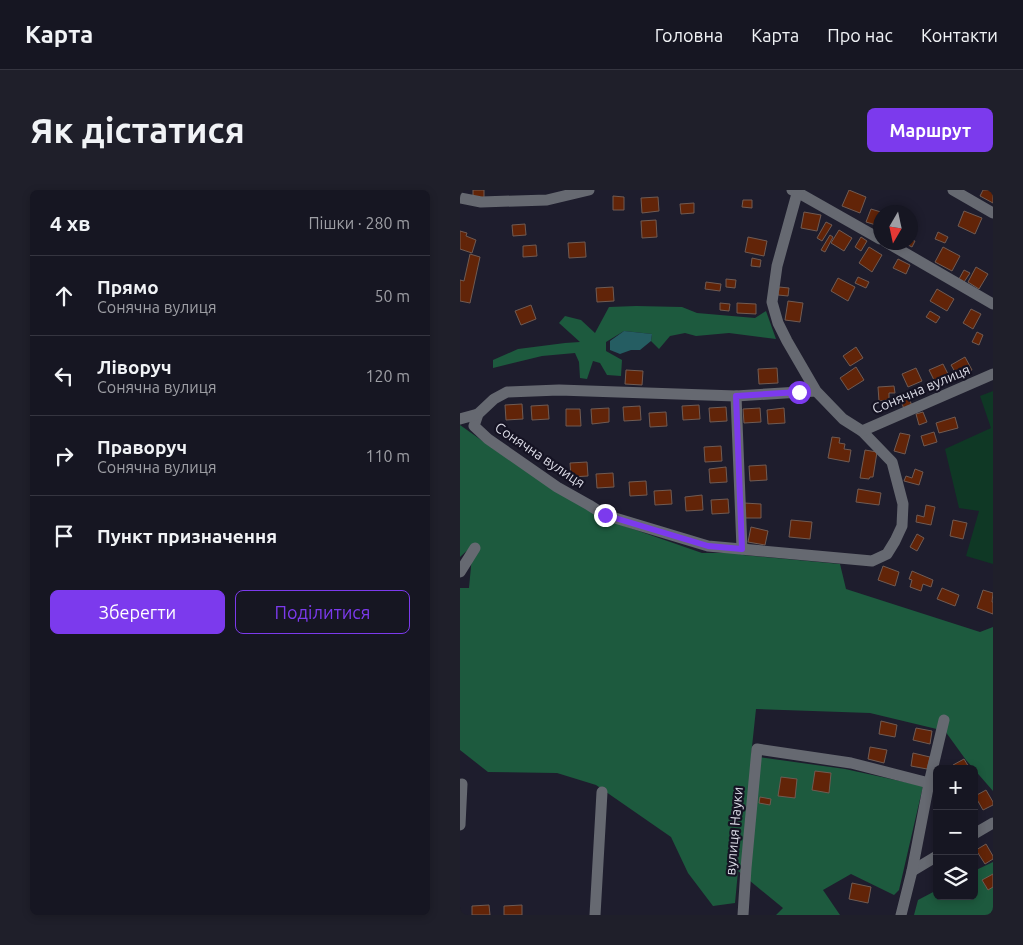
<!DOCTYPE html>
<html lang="uk">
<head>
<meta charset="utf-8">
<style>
  :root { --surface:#161622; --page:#1f1f2a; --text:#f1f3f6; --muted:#9e9fa5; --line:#353540; --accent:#7c3aed }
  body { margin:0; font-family:Ubuntu,sans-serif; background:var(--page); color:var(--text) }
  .controls { position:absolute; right:15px; bottom:15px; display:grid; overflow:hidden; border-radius:8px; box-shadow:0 2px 8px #0003 }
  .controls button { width:45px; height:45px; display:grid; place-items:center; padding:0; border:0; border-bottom:1px solid var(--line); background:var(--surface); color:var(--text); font:25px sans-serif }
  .compass { position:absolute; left:413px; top:15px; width:45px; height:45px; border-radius:50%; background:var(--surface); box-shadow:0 2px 8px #0003; rotate:189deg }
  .stop { position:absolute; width:15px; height:15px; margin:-11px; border:4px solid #7c3aed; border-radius:50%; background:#fff }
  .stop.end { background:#7c3aed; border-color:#fff; box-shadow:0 1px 5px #0008 }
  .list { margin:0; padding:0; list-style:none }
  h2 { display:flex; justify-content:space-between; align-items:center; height:65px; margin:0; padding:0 20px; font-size:21px }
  h2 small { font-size:16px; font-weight:400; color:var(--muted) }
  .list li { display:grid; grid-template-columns:32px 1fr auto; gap:15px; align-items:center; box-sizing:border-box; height:80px; padding:0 20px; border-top:1px solid var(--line) }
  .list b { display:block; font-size:19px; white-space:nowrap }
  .list p { margin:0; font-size:16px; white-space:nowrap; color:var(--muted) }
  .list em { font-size:16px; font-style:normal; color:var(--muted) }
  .actions { display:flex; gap:10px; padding:15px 20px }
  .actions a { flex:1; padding:11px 0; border:1px solid var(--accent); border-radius:8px; text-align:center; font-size:18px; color:var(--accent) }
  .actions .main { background:var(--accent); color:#fff }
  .icon { flex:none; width:28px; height:28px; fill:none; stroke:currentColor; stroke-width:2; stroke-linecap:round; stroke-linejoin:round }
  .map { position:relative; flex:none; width:533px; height:725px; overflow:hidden; border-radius:8px }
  header { display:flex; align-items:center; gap:30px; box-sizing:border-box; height:70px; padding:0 25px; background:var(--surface); border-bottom:1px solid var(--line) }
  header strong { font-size:24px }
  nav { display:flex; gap:28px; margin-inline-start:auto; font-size:18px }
  .intro { display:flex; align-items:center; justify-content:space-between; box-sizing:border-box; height:120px; padding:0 30px }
  h1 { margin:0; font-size:35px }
  .button { padding:12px 22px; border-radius:8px; background:var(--accent); color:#fff; font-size:18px; font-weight:700 }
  main { display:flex; gap:30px; padding:0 30px }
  aside { flex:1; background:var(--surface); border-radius:8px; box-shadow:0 2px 8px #0003 }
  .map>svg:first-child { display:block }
  .green { fill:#0f3825 }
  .forest { fill:#1d5a3e }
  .water { fill:#255d62 }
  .building { fill:#622408; stroke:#705b53 }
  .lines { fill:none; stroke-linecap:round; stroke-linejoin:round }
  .minor { stroke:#666971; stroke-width:11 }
  .route { stroke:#7c3aed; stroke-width:6 }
  .labels { text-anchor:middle; stroke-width:4.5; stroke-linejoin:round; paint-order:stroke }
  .street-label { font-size:14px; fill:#dcdce7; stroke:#151323 }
</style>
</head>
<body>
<header>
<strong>Карта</strong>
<nav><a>Головна</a><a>Карта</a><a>Про нас</a><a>Контакти</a></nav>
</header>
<div class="intro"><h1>Як дістатися</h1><a class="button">Маршрут</a></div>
<main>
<aside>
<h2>4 хв<small>Пішки · 280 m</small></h2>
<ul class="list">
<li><svg class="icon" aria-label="ahead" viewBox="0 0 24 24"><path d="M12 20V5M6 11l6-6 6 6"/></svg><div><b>Прямо</b><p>Сонячна вулиця</p></div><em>50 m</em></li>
<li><svg class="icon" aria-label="left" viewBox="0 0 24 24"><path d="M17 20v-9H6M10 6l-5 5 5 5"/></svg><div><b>Ліворуч</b><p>Сонячна вулиця</p></div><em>120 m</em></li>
<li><svg class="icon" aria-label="right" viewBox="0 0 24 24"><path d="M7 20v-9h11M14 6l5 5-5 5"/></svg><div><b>Праворуч</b><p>Сонячна вулиця</p></div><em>110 m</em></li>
<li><svg class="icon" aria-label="arrive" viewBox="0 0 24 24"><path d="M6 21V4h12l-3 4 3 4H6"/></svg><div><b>Пункт призначення</b></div></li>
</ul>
<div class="actions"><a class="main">Зберегти</a><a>Поділитися</a></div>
</aside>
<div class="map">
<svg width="533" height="725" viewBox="0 0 533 725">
  <rect width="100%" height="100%" fill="#1e1d2d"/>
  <polygon class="green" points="533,201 533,374 506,366 519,321 499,318 485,259 531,238 520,206"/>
  <g class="forest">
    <polygon points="176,116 222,117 237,123 295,128 306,121 316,149 269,143 236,146 225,143 210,146 199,159 191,151 192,144 164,141 146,152 146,161 162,170 161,186 147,185 140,173 133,171 127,189 120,188 119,172 115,163 82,166 33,178 33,170 58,159 105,153 120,152 99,133 105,126 121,130 135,143 149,117"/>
    <polygon points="0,235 38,262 147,330 242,363 276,363 283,365 380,374 386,399 520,442 533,437 533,601 506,570 485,541 410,523 296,519 291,566 385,579 463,596 439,700 434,705 391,684 363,700 380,725 316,725 323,718 278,681 275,713 253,716 228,683 211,647 136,595 97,583 28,582 0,560 0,398 9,398 13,355 0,367"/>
    <polygon points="533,672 533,725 454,725 458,710 477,700 477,706 514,706 514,681"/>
  </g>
  <polygon class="water" points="164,141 192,144 191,151 180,160 171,160 160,164 150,160 150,151"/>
  <g class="building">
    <polygon points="13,0 24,0 24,10 13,9"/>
    <polygon points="389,0 406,7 400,23 382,16"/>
    <polygon points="523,0 533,0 533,13 520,6"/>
    <polygon points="153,6 164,7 164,20 153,20"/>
    <polygon points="198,7 199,21 182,23 181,8"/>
    <polygon points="283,10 292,10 292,18 282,17"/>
    <polygon points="234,13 234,23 221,24 220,14"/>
    <polygon points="411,19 421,22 416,35 406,32"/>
    <polygon points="504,21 522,28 515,44 498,36"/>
    <polygon points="344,22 361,25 357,41 341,38"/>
    <polygon points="196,30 197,47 182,48 181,31"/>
    <polygon points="366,32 372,35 362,51 357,48"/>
    <polygon points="65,34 66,45 53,46 52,35"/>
    <polygon points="379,40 392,48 384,61 371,53"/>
    <polygon points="0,41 7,43 6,46 16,50 12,63 0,59"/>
    <polygon points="450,41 454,43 451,50 455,51 452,57 442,52 450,52"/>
    <polygon points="478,42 488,47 485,53 475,49"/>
    <polygon points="370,45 373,47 365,62 361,60"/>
    <polygon points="288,47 307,51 304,66 285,62"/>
    <polygon points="401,47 407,51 401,61 395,57"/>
    <polygon points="125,52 126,67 109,68 108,53"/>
    <polygon points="76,55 77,66 63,67 63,56"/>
    <polygon points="409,57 422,65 412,82 399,73"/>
    <polygon points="483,57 500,66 492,81 475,72"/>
    <polygon points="10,64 20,67 10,113 0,111 0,90 4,91"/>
    <polygon points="292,68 301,70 300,77 291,76"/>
    <polygon points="438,69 450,75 446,84 433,78"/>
    <polygon points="516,77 528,84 519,99 508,92"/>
    <polygon points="504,80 510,83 504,92 499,89"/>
    <polygon points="398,87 409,92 406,98 395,93"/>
    <polygon points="378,88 395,97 388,111 371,101"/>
    <polygon points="266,89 276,90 275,98 266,97"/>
    <polygon points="246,92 261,94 260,101 245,99"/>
    <polygon points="153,97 154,111 137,112 136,98"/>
    <polygon points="319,97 329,98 328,106 318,105"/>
    <polygon points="477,99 494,109 487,121 470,111"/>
    <polygon points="328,111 343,113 340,132 325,130"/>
    <polygon points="260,113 270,114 269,121 260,120"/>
    <polygon points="277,113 296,114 296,124 277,123"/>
    <polygon points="71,115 76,129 61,135 55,121"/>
    <polygon points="511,119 521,124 513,139 503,133"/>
    <polygon points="470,121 480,127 476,133 466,127"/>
    <polygon points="517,142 523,145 519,155 512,152"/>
    <polygon points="396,157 403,168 390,176 383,166"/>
    <polygon points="505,167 512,180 498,187 491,175"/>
    <polygon points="483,174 489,186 475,192 469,180"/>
    <polygon points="396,177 404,190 388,200 380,188"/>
    <polygon points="317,178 318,193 299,194 298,179"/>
    <polygon points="456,178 462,191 448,197 442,184"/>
    <polygon points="166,180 183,181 182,195 165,194"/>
    <polygon points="434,196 435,203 429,203 429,210 419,211 418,197"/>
    <polygon points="448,205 452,216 444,219 440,208"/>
    <polygon points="62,214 63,229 46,230 45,215"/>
    <polygon points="88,215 89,229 72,230 71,216"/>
    <polygon points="239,215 240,229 223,230 222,216"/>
    <polygon points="180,216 181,230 164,231 163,217"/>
    <polygon points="266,217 267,231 250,232 249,218"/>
    <polygon points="149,218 149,232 132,234 131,219"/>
    <polygon points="300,218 301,232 284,233 283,219"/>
    <polygon points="324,218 325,233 308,234 307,220"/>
    <polygon points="106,219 120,219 121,236 106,236"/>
    <polygon points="206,222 207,236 190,237 189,223"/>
    <polygon points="463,222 467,232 459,235 456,224"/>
    <polygon points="495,227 498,238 479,243 476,233"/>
    <polygon points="474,242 477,252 464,256 461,246"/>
    <polygon points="440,243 450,245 445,264 434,261"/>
    <polygon points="372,247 380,248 379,253 385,254 384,259 391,260 389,272 368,268"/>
    <polygon points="261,256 262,271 245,272 244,257"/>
    <polygon points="405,260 417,262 413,287 410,287 409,289 400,288"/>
    <polygon points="127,272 128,286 111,287 110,273"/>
    <polygon points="306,275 307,290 290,291 289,276"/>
    <polygon points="266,277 267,292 250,293 249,279"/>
    <polygon points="455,279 463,282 459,295 444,291 446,286 452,288"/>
    <polygon points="153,283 154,297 137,298 136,284"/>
    <polygon points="186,291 187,305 170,306 169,292"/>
    <polygon points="398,299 421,303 419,315 396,312"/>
    <polygon points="211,300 212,314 195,315 194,301"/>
    <polygon points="242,305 243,320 226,321 225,307"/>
    <polygon points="268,309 269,323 252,324 251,310"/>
    <polygon points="284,313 301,314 301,328 284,328"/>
    <polygon points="466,315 475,317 471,335 456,332 457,325 464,327"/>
    <polygon points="331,330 352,332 350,349 329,347"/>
    <polygon points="493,330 507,333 503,349 490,346"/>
    <polygon points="291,337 308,341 305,355 288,352"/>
    <polygon points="457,344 464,348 457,361 450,357"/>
    <polygon points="423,376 439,382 435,396 418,390"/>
    <polygon points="452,381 473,390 471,397 463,394 461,401 450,397 452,390 449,389"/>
    <polygon points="482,398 499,405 495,416 477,409"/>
    <polygon points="523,400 533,403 532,412 533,412 533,424 517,418"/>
    <polygon points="421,531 437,535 435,547 419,544"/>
    <polygon points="456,538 472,541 470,554 453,550"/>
    <polygon points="410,557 427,560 424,573 408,569"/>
    <polygon points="453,563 470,567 467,579 451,576"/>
    <polygon points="504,569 510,579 495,579 493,575"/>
    <polygon points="355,581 371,583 369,603 352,600"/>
    <polygon points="321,587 337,589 335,608 318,606"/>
    <polygon points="526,600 533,612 533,615 523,620 515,606"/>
    <polygon points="300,607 311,609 310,615 299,613"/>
    <polygon points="526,654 533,666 533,669 525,674 516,660"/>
    <polygon points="533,684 533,697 528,700 522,690"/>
    <polygon points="392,693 411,697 408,713 389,709"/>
    <polygon points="29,715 30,725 12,725 12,716"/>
    <polygon points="62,715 62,725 44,725 44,716"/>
  </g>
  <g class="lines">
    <g class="minor">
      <polyline points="332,0 337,2 420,49"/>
      <polyline points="338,0 317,76 312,112 318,133 327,151 356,201 383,229 402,241 432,272 443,314 442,336 435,351 427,364 412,371 248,356 145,325 129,315 97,297 28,249 14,236 18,224 34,209 47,202 99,200 276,206 356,201"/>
      <polyline points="493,0 533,23"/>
      <polyline points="0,8 21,12 87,10 129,0"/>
      <polyline points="426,52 533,114"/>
      <polyline points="276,206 282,359"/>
      <polyline points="0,229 18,224"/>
      <polyline points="402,241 533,184"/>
      <polyline points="0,382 15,358"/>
      <polyline points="0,635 2,594"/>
      <polyline points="514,644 533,633"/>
      <polyline points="452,681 477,666"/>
      <polyline points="135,725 142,602"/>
      <polyline points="283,725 286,678 297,559 391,573 469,593"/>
      <polyline points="441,725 452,681 469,593 484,530"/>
    </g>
  </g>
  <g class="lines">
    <polyline class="route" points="145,325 248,356 282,359 276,206 339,202"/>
  </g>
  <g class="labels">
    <g class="street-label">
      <text transform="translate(461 199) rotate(-23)" y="5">Сонячна вулиця</text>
      <text transform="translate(80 265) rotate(34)" y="5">Сонячна вулиця</text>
      <text transform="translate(274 641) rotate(-85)" y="5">вулиця Науки</text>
    </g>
  </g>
</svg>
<div class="controls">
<button>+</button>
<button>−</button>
<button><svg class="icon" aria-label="layers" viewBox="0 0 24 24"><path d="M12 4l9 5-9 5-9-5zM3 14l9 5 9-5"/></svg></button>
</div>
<svg class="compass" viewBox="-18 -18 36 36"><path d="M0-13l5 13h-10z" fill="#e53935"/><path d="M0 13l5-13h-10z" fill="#9e9fa5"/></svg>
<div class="stop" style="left:339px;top:202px"></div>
<div class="stop end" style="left:145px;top:325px"></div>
</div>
</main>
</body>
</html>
